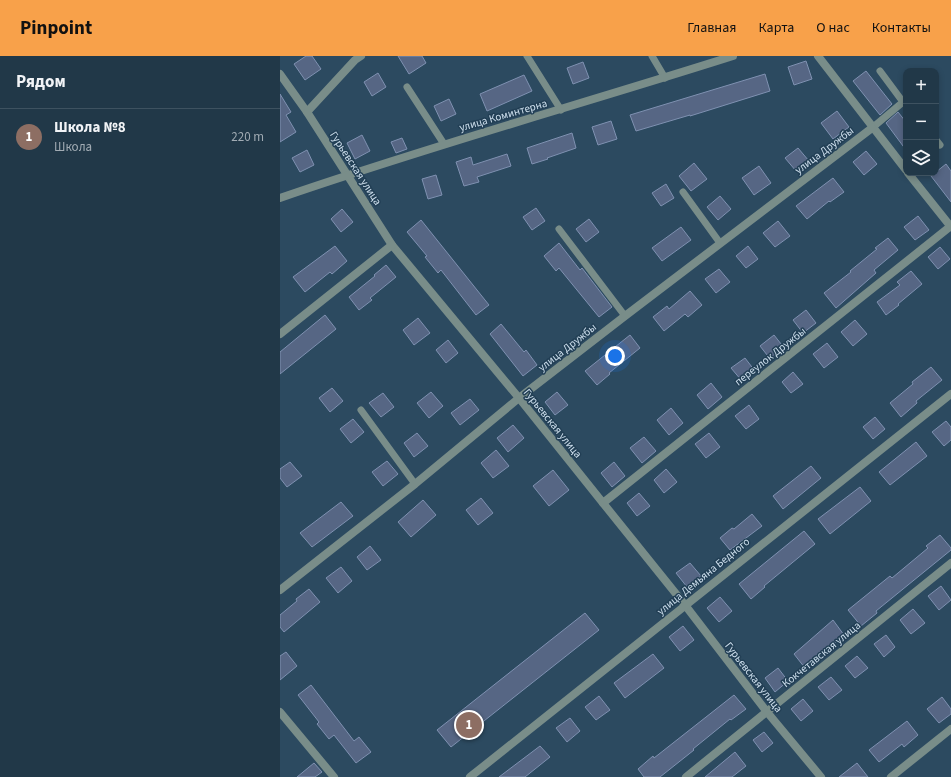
<!DOCTYPE html>
<html lang="ru">
<head>
<meta charset="utf-8">
<style>
  :root { --surface:#213848; --page:#293f4f; --text:#f1f3f6; --muted:#a2acb4; --line:#3e5260; --accent:#f8a14a }
  body { margin:0; font-family:"Source Sans 3",sans-serif; background:var(--page); color:var(--text) }
  .controls { position:absolute; right:12px; top:12px; display:grid; overflow:hidden; border-radius:8px; box-shadow:0 2px 6px #0003 }
  .controls button { width:36px; height:36px; display:grid; place-items:center; padding:0; border:0; border-bottom:1px solid var(--line); background:var(--surface); color:var(--text); font:20px sans-serif }
  .you { position:absolute; left:335px; top:300px; width:14px; height:14px; margin:-10px; border:3px solid #fff; border-radius:50%; background:#1a73e8; box-shadow:0 0 0 6px #1a73e833 }
  .badge { display:grid; place-items:center; width:26px; height:26px; border-radius:50%; background:var(--accent); color:#fff; font-size:13px; font-weight:700 }
  .pin { position:absolute; translate:-50% -50%; border:2px solid #fff; box-shadow:0 1px 4px #0006 }
  .list { margin:0; padding:0; list-style:none }
  h2 { display:flex; justify-content:space-between; align-items:center; height:52px; margin:0; padding:0 16px; font-size:17px }
  h2 small { font-size:13px; font-weight:400; color:var(--muted) }
  .list li { display:grid; grid-template-columns:26px 1fr auto; gap:12px; align-items:center; box-sizing:border-box; height:56px; padding:0 16px; border-top:1px solid var(--line) }
  .list b { display:block; font-size:15px; white-space:nowrap }
  .list p { margin:0; font-size:13px; white-space:nowrap; color:var(--muted) }
  .list em { font-size:13px; font-style:normal; color:var(--muted) }
  .icon { flex:none; width:22px; height:22px; fill:none; stroke:currentColor; stroke-width:2; stroke-linecap:round; stroke-linejoin:round }
  .map { position:relative; flex:none; width:671px; height:721px; overflow:hidden }
  header { display:flex; align-items:center; gap:24px; box-sizing:border-box; height:56px; padding:0 20px; background:var(--accent); color:#111 }
  header strong { font-size:19px }
  nav { display:flex; gap:22px; margin-inline-start:auto; font-size:14px }
  main { display:flex }
  aside { flex:1; background:var(--surface) }
  .map>svg:first-child { display:block }
  .building { fill:#566684; stroke:#7f91b1 }
  .lines { fill:none; stroke-linecap:round; stroke-linejoin:round }
  .service { stroke:#798d89; stroke-width:7 }
  .minor { stroke:#798d89; stroke-width:8 }
  .labels { text-anchor:middle; stroke-width:3; stroke-linejoin:round; paint-order:stroke }
  .street-label { font-size:11px; fill:#cfe0ee; stroke:#223f55 }
</style>
</head>
<body>
<header>
<strong>Pinpoint</strong>
<nav><a>Главная</a><a>Карта</a><a>О нас</a><a>Контакты</a></nav>
</header>
<main>
<aside>
<h2>Рядом<small></small></h2>
<ul class="list">
<li><span class="badge" style="background:#8d6e63">1</span><div><b>Школа №8</b><p>Школа</p></div><em>220 m</em></li>
</ul>
</aside>
<div class="map">
<svg width="671" height="721" viewBox="0 0 671 721">
  <rect width="100%" height="100%" fill="#2c4a60"/>
  <g class="building">
    <polygon points="26,0 32,0 41,13 25,24 14,8"/>
    <polygon points="118,0 142,0 146,7 129,18"/>
    <polygon points="526,5 532,23 514,29 508,11"/>
    <polygon points="303,6 309,22 293,28 287,12"/>
    <polygon points="586,15 612,48 600,59 573,25"/>
    <polygon points="98,17 106,31 92,40 84,26"/>
    <polygon points="485,18 490,35 410,60 410,59 356,75 350,59"/>
    <polygon points="244,19 252,35 207,55 200,38"/>
    <polygon points="0,38 11,56 6,59 16,76 0,86"/>
    <polygon points="169,43 176,58 161,65 154,50"/>
    <polygon points="557,55 569,71 553,83 541,67"/>
    <polygon points="618,56 626,66 626,94 606,67"/>
    <polygon points="331,65 337,83 318,89 312,71"/>
    <polygon points="292,77 296,92 267,102 268,103 252,108 247,92"/>
    <polygon points="82,79 90,95 75,103 67,87"/>
    <polygon points="122,82 127,93 116,97 111,86"/>
    <polygon points="518,92 529,105 516,115 505,102"/>
    <polygon points="27,94 34,109 20,116 12,102"/>
    <polygon points="586,95 597,108 584,119 573,106"/>
    <polygon points="227,98 231,110 197,121 199,126 184,130 176,106 191,101 193,109"/>
    <polygon points="414,107 427,123 411,135 399,120"/>
    <polygon points="666,108 671,115 671,146 651,120"/>
    <polygon points="479,110 491,127 474,139 462,122"/>
    <polygon points="156,119 162,139 148,143 142,123"/>
    <polygon points="553,122 564,136 550,146 549,145 527,163 516,150"/>
    <polygon points="386,128 394,142 381,150 372,137"/>
    <polygon points="440,140 451,153 438,164 427,151"/>
    <polygon points="256,152 265,165 252,174 243,161"/>
    <polygon points="62,153 73,166 61,176 51,163"/>
    <polygon points="638,160 649,174 635,184 624,171"/>
    <polygon points="309,163 319,176 306,186 296,173"/>
    <polygon points="141,164 209,249 196,259 161,214 158,217 145,201 147,200 127,176"/>
    <polygon points="498,165 510,180 495,191 483,177"/>
    <polygon points="401,171 411,184 382,205 372,192"/>
    <polygon points="608,182 618,194 594,214 596,217 556,252 544,237 571,216 570,215 597,193 595,192"/>
    <polygon points="279,187 300,214 302,212 332,251 319,261 279,212 276,215 264,200"/>
    <polygon points="55,190 67,205 52,218 50,216 25,236 13,221"/>
    <polygon points="468,190 478,203 466,212 456,200"/>
    <polygon points="660,191 670,203 658,213 648,201"/>
    <polygon points="106,209 116,221 90,242 92,244 79,254 69,241 95,220 94,219"/>
    <polygon points="439,213 450,226 436,237 425,223"/>
    <polygon points="631,215 642,228 618,248 619,249 606,259 597,246 620,229 617,226"/>
    <polygon points="410,235 422,249 408,261 405,258 384,275 373,261 387,250 389,253"/>
    <polygon points="526,254 536,267 523,277 513,264"/>
    <polygon points="45,259 56,273 0,318 0,296"/>
    <polygon points="138,262 150,277 134,289 123,274"/>
    <polygon points="575,264 587,278 573,290 561,276"/>
    <polygon points="221,268 244,296 246,294 257,309 243,320 210,278"/>
    <polygon points="350,279 360,292 329,317 330,318 317,329 305,315"/>
    <polygon points="494,279 505,293 491,304 480,290"/>
    <polygon points="168,284 178,297 166,307 156,294"/>
    <polygon points="547,287 558,301 544,312 533,298"/>
    <polygon points="465,302 475,315 462,325 451,312"/>
    <polygon points="651,311 662,324 636,345 637,347 621,361 610,347 633,328 632,326"/>
    <polygon points="513,316 523,328 511,337 502,326"/>
    <polygon points="431,327 442,341 428,353 417,339"/>
    <polygon points="52,332 63,345 50,356 39,342"/>
    <polygon points="151,336 163,350 149,362 137,347"/>
    <polygon points="277,336 288,349 275,359 265,346"/>
    <polygon points="103,337 114,351 101,361 89,347"/>
    <polygon points="190,343 199,354 180,369 171,357"/>
    <polygon points="469,349 479,363 466,373 455,360"/>
    <polygon points="391,352 403,367 389,379 377,364"/>
    <polygon points="595,361 605,373 593,383 583,371"/>
    <polygon points="73,363 84,376 71,387 60,373"/>
    <polygon points="666,365 671,371 671,384 664,390 652,376"/>
    <polygon points="233,369 244,382 228,396 217,382"/>
    <polygon points="137,377 148,390 134,401 124,387"/>
    <polygon points="429,377 440,391 426,402 415,388"/>
    <polygon points="364,381 376,395 362,407 350,392"/>
    <polygon points="636,386 647,400 610,429 599,416"/>
    <polygon points="216,394 229,410 213,422 201,407"/>
    <polygon points="107,405 118,418 103,430 92,416"/>
    <polygon points="10,406 22,420 7,431 0,422 0,413"/>
    <polygon points="334,406 345,420 332,431 321,417"/>
    <polygon points="531,410 541,422 503,453 493,440"/>
    <polygon points="386,413 397,426 384,437 374,424"/>
    <polygon points="273,414 289,434 269,450 253,430"/>
    <polygon points="580,431 591,445 550,478 538,463"/>
    <polygon points="359,437 370,450 357,460 347,447"/>
    <polygon points="201,442 213,457 198,469 186,454"/>
    <polygon points="143,444 156,459 131,481 118,466"/>
    <polygon points="61,446 73,460 32,491 20,477"/>
    <polygon points="472,458 482,470 450,494 440,482 452,472 454,473"/>
    <polygon points="524,475 535,488 484,530 485,531 471,543 459,528"/>
    <polygon points="660,479 671,492 671,494 596,555 597,557 581,570 568,554 610,520 612,522 648,492 646,490"/>
    <polygon points="90,490 101,504 87,514 77,501"/>
    <polygon points="410,507 421,520 407,531 396,517"/>
    <polygon points="61,511 72,525 58,537 46,522"/>
    <polygon points="661,530 671,544 659,554 648,540"/>
    <polygon points="29,533 40,546 4,576 0,571 0,559 17,545 16,543"/>
    <polygon points="440,541 452,555 439,566 427,552"/>
    <polygon points="633,553 645,567 631,578 620,564"/>
    <polygon points="305,557 319,574 171,691 157,674"/>
    <polygon points="553,564 564,579 525,612 514,598"/>
    <polygon points="403,570 414,584 400,595 389,581"/>
    <polygon points="606,579 615,591 604,601 594,588"/>
    <polygon points="6,596 17,610 0,624 0,600"/>
    <polygon points="373,598 384,612 345,642 334,627"/>
    <polygon points="577,600 588,612 575,622 565,610"/>
    <polygon points="498,612 508,625 495,636 485,622"/>
    <polygon points="551,621 562,634 549,644 538,631"/>
    <polygon points="31,629 74,685 79,681 91,696 76,707 54,679 49,683 37,668 39,666 18,639"/>
    <polygon points="454,639 466,653 451,664 450,663 413,693 414,694 380,721 364,721 358,713 373,700 374,702"/>
    <polygon points="319,640 330,654 316,664 305,651"/>
    <polygon points="662,641 671,653 671,658 659,667 647,653"/>
    <polygon points="523,643 533,655 521,665 511,653"/>
    <polygon points="290,662 300,675 287,686 276,672"/>
    <polygon points="627,665 638,679 624,691 622,688 599,706 589,694"/>
    <polygon points="484,676 493,687 482,696 473,684"/>
    <polygon points="260,690 270,701 245,721 219,721"/>
    <polygon points="455,696 466,710 452,721 425,721"/>
    <polygon points="34,707 42,716 35,721 17,721"/>
    <polygon points="577,707 588,721 559,721"/>
  </g>
  <g class="lines">
    <g class="service">
      <polyline points="247,0 281,54"/>
      <polyline points="372,0 385,22"/>
      <polyline points="127,31 164,88"/>
      <polyline points="592,72 623,46 600,15"/>
      <polyline points="656,84 660,89"/>
      <polyline points="403,136 440,187"/>
      <polyline points="279,173 345,260"/>
      <polyline points="81,354 135,428"/>
    </g>
    <g class="minor">
      <polyline points="538,0 626,114"/>
      <polyline points="0,18 27,56 112,189 239,342 323,447 405,549 487,656 541,721"/>
      <polyline points="27,56 75,4 81,0"/>
      <polyline points="628,117 671,171"/>
      <path d="M 0,142 C 150,90 302,48 453,0"/>
      <polyline points="0,278 112,189"/>
      <polyline points="323,447 671,170"/>
      <polyline points="0,534 135,428 239,342 345,260 592,72"/>
      <polyline points="0,656 54,721"/>
      <polyline points="190,721 671,338"/>
      <polyline points="406,721 671,507"/>
      <polyline points="611,721 671,673"/>
    </g>
  </g>
  <g class="labels">
    <g class="street-label">
      <text transform="translate(223 59) rotate(-16)" y="4">улица Коминтерна</text>
      <text transform="translate(544 94) rotate(-37)" y="4">улица Дружбы</text>
      <text transform="translate(76 112) rotate(57)" y="4">Гурьевская улица</text>
      <text transform="translate(287 291) rotate(-38)" y="4">улица Дружбы</text>
      <text transform="translate(490 300) rotate(-38)" y="4">переулок Дружбы</text>
      <text transform="translate(273 367) rotate(51)" y="4">Гурьевская улица</text>
      <text transform="translate(423 520) rotate(-39)" y="4">улица Демьяна Бедного</text>
      <text transform="translate(541 598) rotate(-39)" y="4">Кокчетавская улица</text>
      <text transform="translate(474 621) rotate(52)" y="4">Гурьевская улица</text>
    </g>
  </g>
</svg>
<div class="controls">
<button>+</button>
<button>−</button>
<button><svg class="icon" aria-label="layers" viewBox="0 0 24 24"><path d="M12 4l9 5-9 5-9-5zM3 14l9 5 9-5"/></svg></button>
</div>
<div class="you"></div>
<div class="pin badge" style="left:189px;top:669px;background:#8d6e63">1</div>
</div>
</main>
</body>
</html>
